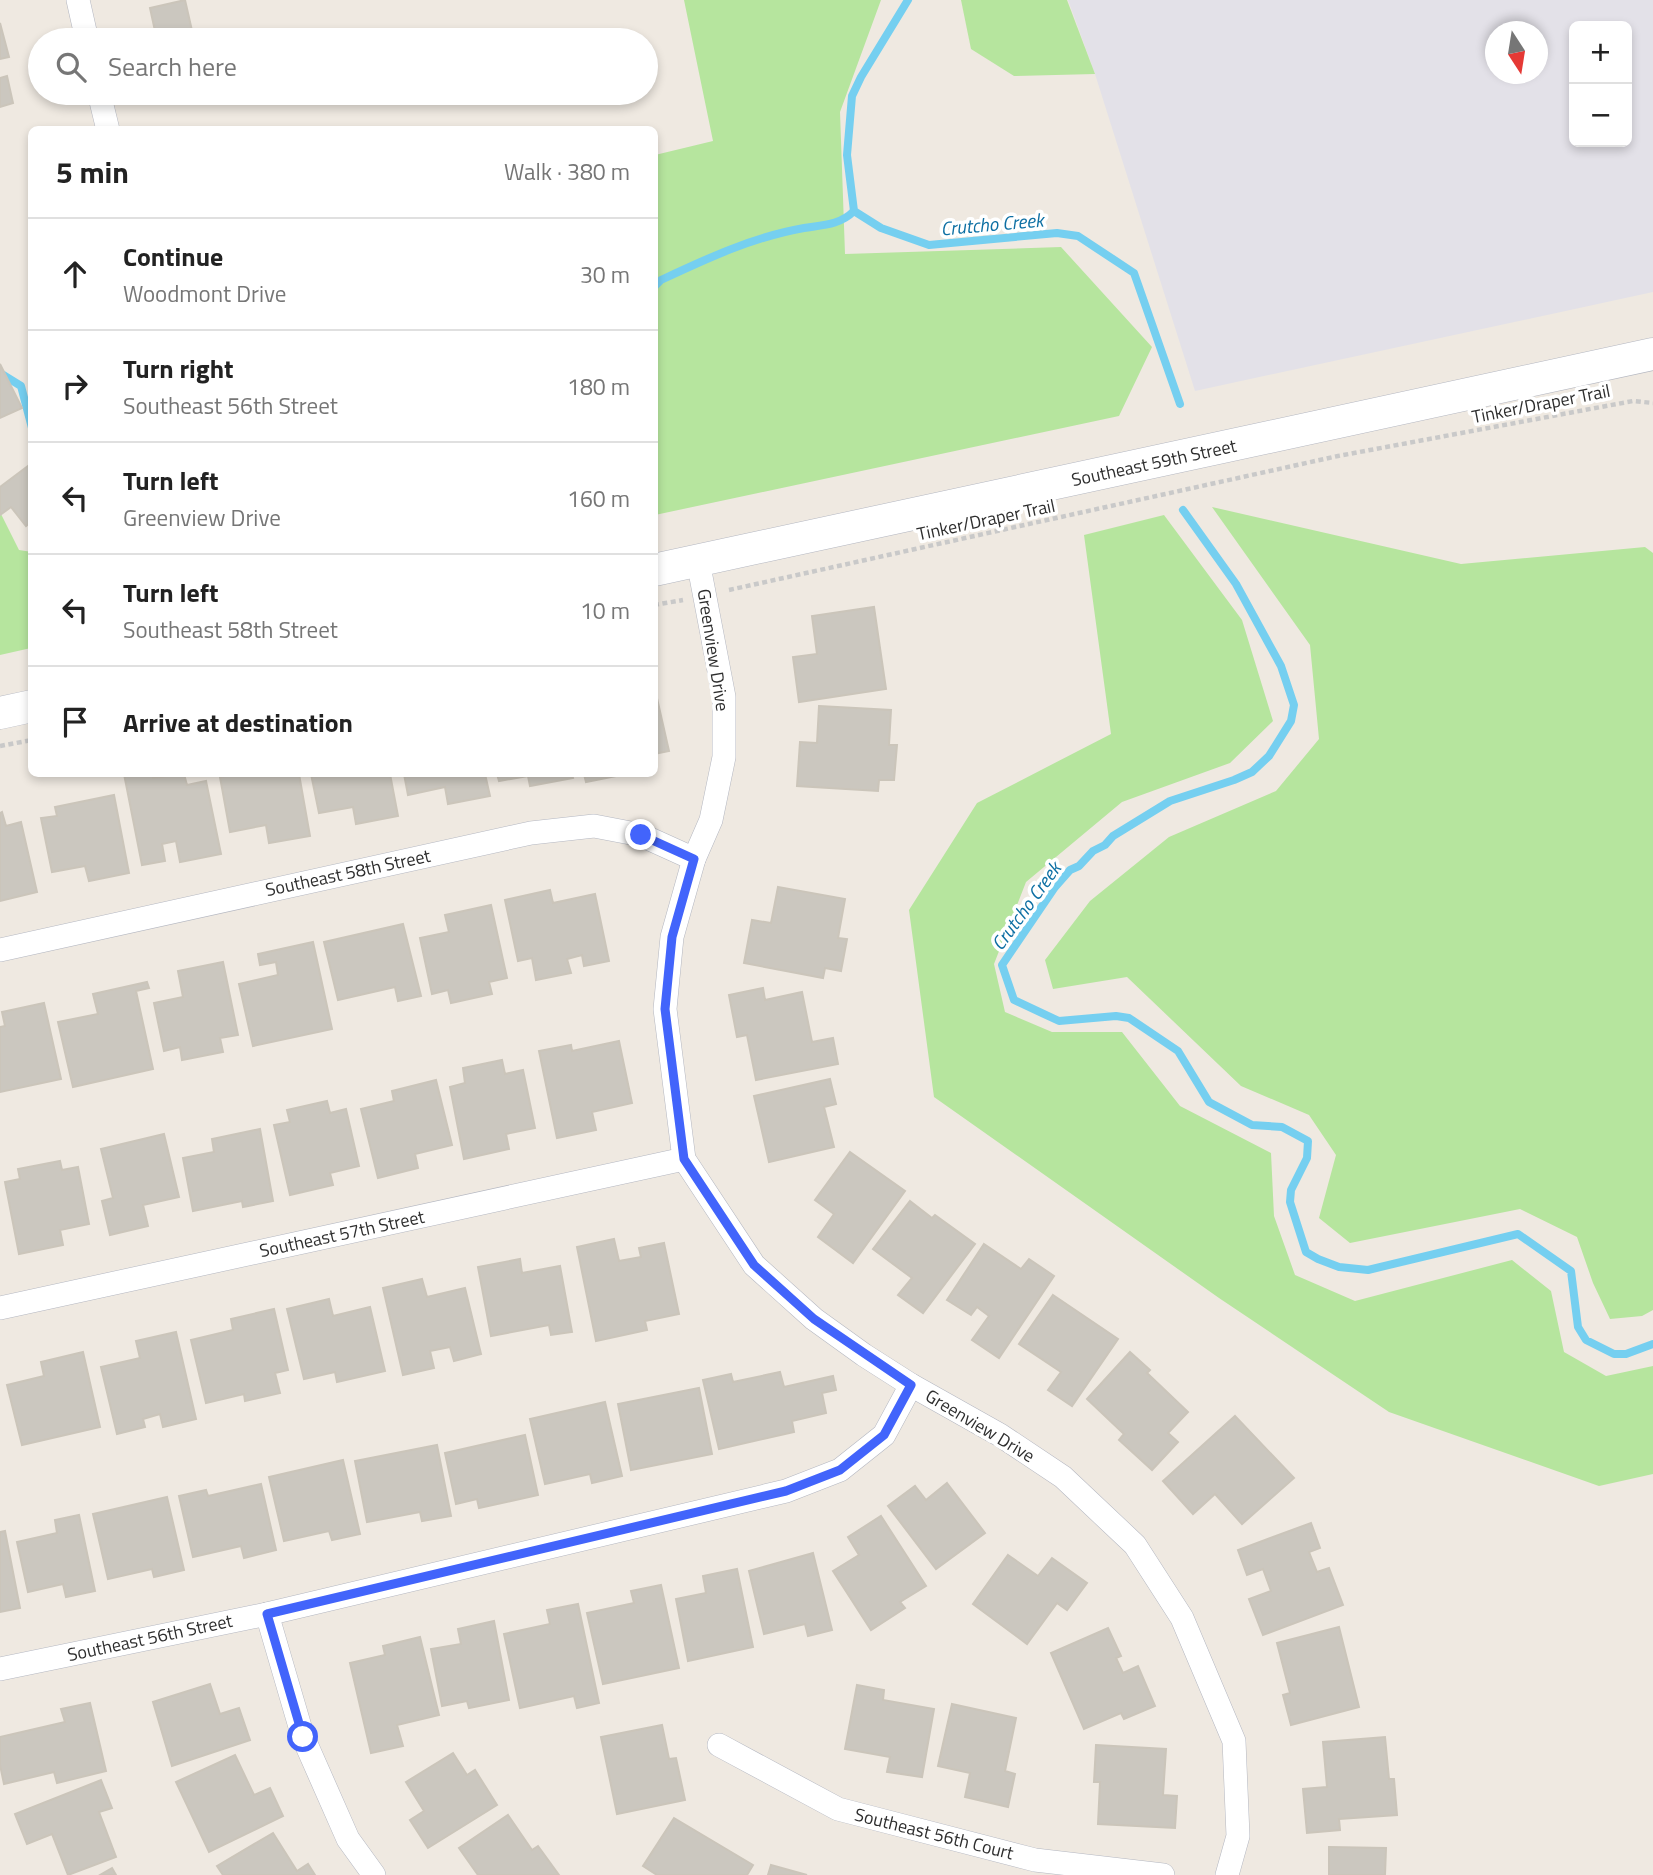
<!DOCTYPE html>
<html lang="en">
<head>
<meta charset="utf-8">
<style>
  :root { --surface:#fff; --page:#f6f6f6; --text:#222; --muted:#767676; --line:#e0e0e0 }
  body { margin:0; font-family:"Titillium Web",sans-serif; background:var(--page); color:var(--text) }
  .controls { position:absolute; right:21px; top:21px; display:grid; overflow:hidden; border-radius:10px; box-shadow:0 4px 10px #0003 }
  .controls button { width:63px; height:63px; display:grid; place-items:center; padding:0; border:0; border-bottom:2px solid var(--line); background:var(--surface); color:var(--text); font:35px sans-serif }
  .compass { position:absolute; left:1485px; top:21px; width:63px; height:63px; border-radius:50%; background:var(--surface); box-shadow:0 4px 10px #0003; rotate:168deg }
  .stop { position:absolute; width:21px; height:21px; margin:-16px; border:5px solid #4264fb; border-radius:50%; background:#fff }
  .stop.end { background:#4264fb; border-color:#fff; box-shadow:0 2px 7px #0008 }
  .list { margin:0; padding:0; list-style:none }
  h2 { display:flex; justify-content:space-between; align-items:center; height:91px; margin:0; padding:0 28px; font-size:30px }
  h2 small { font-size:23px; font-weight:400; color:var(--muted) }
  .list li { display:grid; grid-template-columns:46px 1fr auto; gap:21px; align-items:center; box-sizing:border-box; height:112px; padding:0 28px; border-top:2px solid var(--line) }
  .list b { display:block; font-size:26px; white-space:nowrap }
  .list p { margin:0; font-size:23px; white-space:nowrap; color:var(--muted) }
  .list em { font-size:23px; font-style:normal; color:var(--muted) }
  .icon { flex:none; width:38px; height:38px; fill:none; stroke:currentColor; stroke-width:2; stroke-linecap:round; stroke-linejoin:round }
  .map { position:relative; flex:none; width:1653px; height:1875px; overflow:hidden }
  .search { position:absolute; background:var(--surface); box-shadow:0 4px 10px #0003; left:28px; top:28px; width:630px; height:77px; display:flex; align-items:center; gap:18px; box-sizing:border-box; padding:0 24px; border-radius:38px; color:var(--muted); font-size:26px }
  .panel { position:absolute; background:var(--surface); box-shadow:0 4px 10px #0003; left:28px; top:126px; width:630px; height:651px; border-radius:10px }
  .map>svg:first-child { display:block }
  .industrial { fill:#e3e1e8; fill-rule:evenodd }
  .green { fill:#b6e59e }
  .lines { fill:none; stroke-linecap:round; stroke-linejoin:round }
  .stream { stroke:#75cff0; stroke-width:8 }
  .building { fill:#cbc7bf; stroke:#cbc5ba; stroke-width:2 }
  .minor-casing { stroke:#b4b7c1; stroke-width:24 }
  .secondary-casing { stroke:#b4b7c1; stroke-width:33 }
  .path { stroke:#c9c9c9; stroke-width:4.5; stroke-dasharray:5 3.5; stroke-linecap:butt }
  .minor { stroke:#fff; stroke-width:23 }
  .secondary { stroke:#fff; stroke-width:32 }
  .route { stroke:#4264fb; stroke-width:9 }
  .labels { text-anchor:middle; stroke-width:7; stroke-linejoin:round; paint-order:stroke }
  .street-label { font-size:18px; fill:#2e2e2e; stroke:#fff }
  .water-label { font-size:19px; font-style:italic; fill:#0d6fa3; stroke:#fff }
</style>
</head>
<body>
<div class="map">
<svg width="1653" height="1875" viewBox="0 0 1653 1875">
  <rect width="100%" height="100%" fill="#efe9e1"/>
  <path class="industrial" d="M 1068,0 L 1653,0 L 1653,292 L 1195,391 L 1095,74 ZM 1574,26 L 1627,26 L 1627,142 L 1574,142 ZM 1496,32 L 1538,32 L 1538,74 L 1496,74 Z"/>
  <g class="green">
    <polygon points="684,0 881,0 840,112 845,254 1061,247 1152,347 1119,416 655,515 655,155 713,141"/>
    <polygon points="961,0 1067,0 1095,74 1014,76 971,49"/>
    <polygon points="1212,507 1461,564 1645,547 1653,553 1653,1310 1642,1316 1610,1319 1593,1283 1577,1237 1520,1209 1350,1243 1319,1218 1336,1155 1309,1115 1241,1086 1127,977 1053,989 1045,960 1090,901 1169,837 1276,791 1319,739 1310,645"/>
    <polygon points="0,512 19,550 32,552 31,648 0,655"/>
    <polygon points="1164,515 1242,620 1273,721 1230,763 1122,802 1026,882 994,964 1005,1012 1052,1032 1122,1032 1180,1106 1271,1153 1274,1216 1295,1275 1355,1301 1512,1260 1551,1291 1564,1352 1606,1376 1653,1366 1653,1474 1599,1486 1389,1412 1219,1298 934,1097 909,910 977,803 1111,734 1084,535"/>
  </g>
  <g class="lines">
    <g class="stream">
      <polyline points="908,0 861,77 852,96 847,155 854,211 881,228 929,245 1057,233 1078,236 1134,273 1180,404"/>
      <path d="M 654,287 L 661,280 C 708,258 753,237 804,228 C 823,225 840,225 854,211"/>
      <polyline points="0,373 21,386 32,428"/>
      <polyline points="1183,510 1236,584 1281,666 1294,705 1291,721 1269,756 1252,772 1234,780 1170,801 1113,836 1105,845 1093,851 1079,866 1070,870 1055,887 1002,965 1014,1000 1059,1021 1116,1016 1129,1018 1178,1051 1209,1102 1252,1125 1282,1127 1308,1141 1307,1158 1291,1190 1290,1202 1306,1252 1318,1259 1339,1267 1368,1270 1518,1234 1571,1271 1578,1327 1586,1340 1614,1354 1626,1354 1653,1344"/>
    </g>
  </g>
  <g class="building">
    <polygon points="185,0 193,35 170,40 157,40 150,8"/>
    <polygon points="0,23 9,57 0,59"/>
    <polygon points="7,76 13,103 0,107 0,78"/>
    <polygon points="0,364 22,408 0,418"/>
    <polygon points="32,463 32,521 26,526 11,507 0,515 0,487"/>
    <polygon points="874,607 886,689 799,702 793,657 817,654 812,616"/>
    <polygon points="654,685 669,751 654,754"/>
    <polygon points="819,706 891,710 889,745 897,745 894,780 879,780 878,791 797,786 800,742 817,743"/>
    <polygon points="124,774 152,774 153,778 184,774 187,785 206,781 221,854 180,862 176,841 162,844 165,861 142,865"/>
    <polygon points="239,774 299,774 310,836 269,843 266,825 230,832 220,777"/>
    <polygon points="311,774 390,774 398,816 356,824 353,807 319,813"/>
    <polygon points="404,774 485,774 490,796 448,804 445,787 408,795"/>
    <polygon points="497,774 572,774 573,778 530,786 528,776 499,781"/>
    <polygon points="584,774 626,774 586,782"/>
    <polygon points="114,795 129,873 89,881 85,866 52,872 41,818 57,816 55,807"/>
    <polygon points="2,812 6,826 21,822 37,892 0,901 0,813"/>
    <polygon points="778,887 845,899 838,938 847,939 841,971 825,968 823,978 744,963 752,920 771,923"/>
    <polygon points="550,890 553,903 595,894 609,961 584,966 582,955 567,959 571,973 536,980 532,958 518,961 505,900"/>
    <polygon points="491,905 507,978 489,982 492,994 451,1003 448,990 432,994 420,938 449,932 445,915"/>
    <polygon points="403,924 421,996 398,1001 395,987 338,1000 324,942"/>
    <polygon points="313,942 332,1029 253,1046 239,984 278,975 276,962 260,965 258,954"/>
    <polygon points="223,962 238,1035 220,1038 223,1052 182,1060 180,1047 164,1051 154,1003 183,997 178,971"/>
    <polygon points="147,982 149,988 136,991 153,1069 73,1087 58,1022 98,1014 93,994"/>
    <polygon points="763,988 765,1000 802,992 812,1042 833,1038 838,1064 756,1080 747,1035 737,1037 729,995"/>
    <polygon points="44,1003 61,1079 0,1092 0,1027 5,1026 2,1012"/>
    <polygon points="619,1041 632,1103 592,1112 596,1130 557,1138 539,1051 571,1045 572,1051"/>
    <polygon points="502,1060 505,1074 523,1070 535,1128 506,1134 509,1149 464,1159 450,1087 465,1083 463,1068"/>
    <polygon points="830,1079 836,1104 824,1107 834,1147 769,1162 754,1096"/>
    <polygon points="436,1080 452,1145 415,1154 418,1168 378,1178 361,1109 394,1101 392,1091"/>
    <polygon points="327,1101 330,1113 346,1109 359,1166 330,1173 333,1185 290,1195 274,1125 290,1122 287,1110"/>
    <polygon points="260,1129 273,1201 243,1207 242,1201 193,1211 183,1158 214,1152 212,1139"/>
    <polygon points="164,1134 179,1197 143,1205 148,1226 110,1235 102,1201 113,1198 101,1149"/>
    <polygon points="850,1152 905,1191 853,1263 818,1237 834,1214 815,1200"/>
    <polygon points="60,1161 62,1170 78,1167 89,1224 60,1230 63,1245 19,1254 5,1182 20,1179 18,1169"/>
    <polygon points="910,1201 932,1218 935,1215 975,1244 923,1313 898,1295 912,1278 873,1249"/>
    <polygon points="614,1239 619,1261 641,1257 639,1248 664,1243 679,1314 645,1321 647,1330 596,1341 577,1247"/>
    <polygon points="984,1244 1021,1269 1029,1259 1054,1276 999,1358 972,1340 989,1316 977,1307 971,1315 947,1300"/>
    <polygon points="520,1259 522,1273 560,1266 572,1332 551,1335 549,1325 491,1336 478,1267"/>
    <polygon points="422,1279 427,1297 465,1288 481,1354 454,1361 450,1347 430,1351 434,1368 403,1375 383,1288"/>
    <polygon points="1053,1295 1118,1339 1072,1406 1048,1390 1061,1372 1019,1344"/>
    <polygon points="329,1299 333,1316 370,1307 385,1371 337,1382 335,1372 304,1379 287,1309"/>
    <polygon points="274,1309 288,1370 275,1373 280,1393 245,1401 244,1394 206,1403 191,1340 233,1330 231,1319"/>
    <polygon points="176,1332 196,1419 163,1427 160,1414 143,1419 145,1427 117,1434 101,1367 140,1358 136,1341"/>
    <polygon points="83,1352 100,1427 22,1445 7,1385 44,1376 41,1362"/>
    <polygon points="1130,1352 1150,1370 1147,1373 1188,1412 1168,1433 1178,1442 1152,1470 1119,1440 1124,1434 1087,1399"/>
    <polygon points="780,1372 784,1387 833,1376 836,1390 822,1393 826,1413 792,1421 794,1432 719,1449 703,1380 731,1374 733,1382"/>
    <polygon points="699,1388 712,1454 631,1470 618,1404"/>
    <polygon points="605,1402 622,1476 592,1483 590,1474 545,1484 530,1419"/>
    <polygon points="1235,1416 1294,1478 1242,1524 1215,1494 1193,1514 1163,1481"/>
    <polygon points="525,1435 538,1495 479,1508 477,1499 456,1504 445,1453"/>
    <polygon points="437,1445 451,1516 422,1521 420,1512 367,1522 355,1461"/>
    <polygon points="343,1460 360,1534 332,1540 329,1531 284,1541 269,1477"/>
    <polygon points="947,1483 985,1533 936,1569 888,1506 915,1486 926,1500"/>
    <polygon points="261,1484 276,1550 244,1558 241,1546 193,1557 179,1496 206,1490 208,1496"/>
    <polygon points="167,1497 184,1570 154,1577 152,1569 108,1579 93,1514"/>
    <polygon points="79,1515 95,1591 66,1597 63,1584 28,1592 17,1542 57,1533 55,1520"/>
    <polygon points="881,1516 926,1586 900,1602 905,1608 871,1630 833,1571 859,1555 848,1537"/>
    <polygon points="1311,1523 1320,1548 1309,1552 1317,1572 1329,1568 1343,1605 1263,1635 1249,1599 1271,1591 1263,1569 1247,1575 1238,1550"/>
    <polygon points="5,1531 20,1608 0,1612 0,1532"/>
    <polygon points="813,1553 832,1630 808,1636 805,1624 764,1634 749,1571"/>
    <polygon points="1008,1555 1038,1576 1052,1558 1087,1583 1067,1610 1057,1603 1027,1644 973,1604"/>
    <polygon points="737,1569 753,1647 688,1661 676,1599 706,1593 703,1576"/>
    <polygon points="661,1585 679,1668 603,1684 587,1613 634,1603 631,1591"/>
    <polygon points="578,1604 599,1703 577,1708 574,1696 520,1708 504,1634 550,1624 547,1610"/>
    <polygon points="494,1621 509,1700 469,1708 467,1701 442,1706 431,1649 461,1644 458,1629"/>
    <polygon points="1339,1627 1359,1707 1291,1725 1283,1695 1290,1693 1277,1643"/>
    <polygon points="1108,1628 1121,1656 1116,1658 1123,1673 1138,1666 1155,1706 1124,1719 1121,1713 1084,1729 1051,1653"/>
    <polygon points="420,1637 439,1715 397,1725 403,1746 371,1753 350,1663 385,1655 383,1646"/>
    <polygon points="210,1684 220,1714 239,1708 250,1740 172,1766 153,1702"/>
    <polygon points="857,1685 884,1690 883,1700 934,1709 922,1777 887,1772 890,1757 845,1749"/>
    <polygon points="90,1703 106,1771 57,1783 54,1772 4,1784 0,1765 0,1737 65,1722 61,1709"/>
    <polygon points="952,1704 1016,1718 1005,1771 1015,1774 1008,1807 965,1797 970,1773 938,1766"/>
    <polygon points="662,1725 669,1759 676,1758 685,1800 617,1814 601,1737"/>
    <polygon points="1385,1737 1389,1779 1394,1779 1397,1815 1339,1819 1340,1830 1307,1833 1303,1789 1327,1787 1323,1742"/>
    <polygon points="1096,1745 1166,1749 1163,1795 1177,1796 1175,1828 1098,1824 1100,1782 1094,1782"/>
    <polygon points="453,1753 467,1775 475,1770 497,1805 428,1848 410,1820 424,1811 406,1782"/>
    <polygon points="235,1755 254,1795 270,1788 283,1816 209,1852 176,1782"/>
    <polygon points="101,1780 112,1808 99,1812 116,1857 68,1875 52,1834 27,1844 15,1814"/>
    <polygon points="508,1815 532,1850 538,1846 559,1875 478,1875 459,1848"/>
    <polygon points="674,1818 753,1865 747,1875 657,1875 643,1866"/>
    <polygon points="273,1833 297,1871 308,1864 315,1875 223,1875 217,1866"/>
    <polygon points="1329,1847 1386,1848 1385,1875 1329,1875"/>
    <polygon points="771,1865 807,1875 768,1875"/>
    <polygon points="112,1868 116,1875 100,1875"/>
  </g>
  <g class="lines">
    <g class="minor-casing">
      <g id="minor">
        <polyline points="78,0 87,40"/>
        <polyline points="99,93 108,130"/>
        <polyline points="698,561 724,697 724,757 711,820 694,859 672,937 665,1009 684,1159 754,1265 814,1319 864,1355 911,1385 1000,1435 1063,1477 1135,1545 1182,1618 1234,1741 1238,1836 1227,1875"/>
        <polyline points="0,950 531,833 594,826 641,835 694,859"/>
        <polyline points="0,1308 684,1159"/>
        <polyline points="267,1614 303,1737 348,1839 374,1875"/>
        <polyline points="0,1669 267,1614 786,1491 840,1470 884,1435 911,1385"/>
        <polyline points="719,1745 838,1809 1035,1860 1163,1875"/>
      </g>
    </g>
    <g class="secondary-casing">
      <g id="secondary">
        <polyline points="654,570 1653,354"/>
        <polyline points="0,713 32,706"/>
      </g>
    </g>
    <g class="path">
      <polyline points="729,590 1338,456 1633,401 1653,403"/>
      <polyline points="654,605 683,600"/>
      <polyline points="0,746 32,740"/>
    </g>
    <use href="#minor" class="minor"/>
    <use href="#secondary" class="secondary"/>
  </g>
  <g class="lines">
    <polyline class="route" points="303,1737 267,1614 786,1491 840,1470 884,1435 911,1385 814,1319 754,1265 684,1159 665,1009 672,937 694,859 641,835"/>
  </g>
  <g class="labels">
    <g class="street-label">
      <text transform="translate(1541 404) rotate(-11)" y="6">Tinker/Draper Trail</text>
      <text transform="translate(1154 463) rotate(-12)" y="6">Southeast 59th Street</text>
      <text transform="translate(986 520) rotate(-12)" y="6">Tinker/Draper Trail</text>
      <text transform="translate(713 650) rotate(81)" y="6">Greenview Drive</text>
      <text transform="translate(348 873) rotate(-12)" y="6">Southeast 58th Street</text>
      <text transform="translate(342 1234) rotate(-12)" y="6">Southeast 57th Street</text>
      <text transform="translate(980 1426) rotate(31)" y="6">Greenview Drive</text>
      <text transform="translate(150 1638) rotate(-12)" y="6">Southeast 56th Street</text>
      <text transform="translate(934 1834) rotate(14)" y="6">Southeast 56th Court</text>
    </g>
    <g class="water-label">
      <text transform="translate(992 224) rotate(-5)" y="7">Crutcho Creek</text>
      <text transform="translate(1026 906) rotate(-54)" y="7">Crutcho Creek</text>
    </g>
  </g>
</svg>
<div class="controls">
<button>+</button>
<button>−</button>
</div>
<svg class="compass" viewBox="-18 -18 36 36"><path d="M0-13l5 13h-10z" fill="#e53935"/><path d="M0 13l5-13h-10z" fill="#767676"/></svg>
<div class="stop" style="left:303px;top:1737px"></div>
<div class="stop end" style="left:641px;top:835px"></div>
<div class="search"><svg class="icon" aria-label="search" viewBox="0 0 24 24"><circle cx="10" cy="10" r="6"/><path d="M15 15l6 6"/></svg>Search here</div>
<section class="panel">
<h2>5 min<small>Walk · 380 m</small></h2>
<ul class="list">
<li><svg class="icon" aria-label="ahead" viewBox="0 0 24 24"><path d="M12 20V5M6 11l6-6 6 6"/></svg><div><b>Continue</b><p>Woodmont Drive</p></div><em>30 m</em></li>
<li><svg class="icon" aria-label="right" viewBox="0 0 24 24"><path d="M7 20v-9h11M14 6l5 5-5 5"/></svg><div><b>Turn right</b><p>Southeast 56th Street</p></div><em>180 m</em></li>
<li><svg class="icon" aria-label="left" viewBox="0 0 24 24"><path d="M17 20v-9H6M10 6l-5 5 5 5"/></svg><div><b>Turn left</b><p>Greenview Drive</p></div><em>160 m</em></li>
<li><svg class="icon" aria-label="left" viewBox="0 0 24 24"><path d="M17 20v-9H6M10 6l-5 5 5 5"/></svg><div><b>Turn left</b><p>Southeast 58th Street</p></div><em>10 m</em></li>
<li><svg class="icon" aria-label="arrive" viewBox="0 0 24 24"><path d="M6 21V4h12l-3 4 3 4H6"/></svg><div><b>Arrive at destination</b></div></li>
</ul>
</section>
</div>
</body>
</html>
